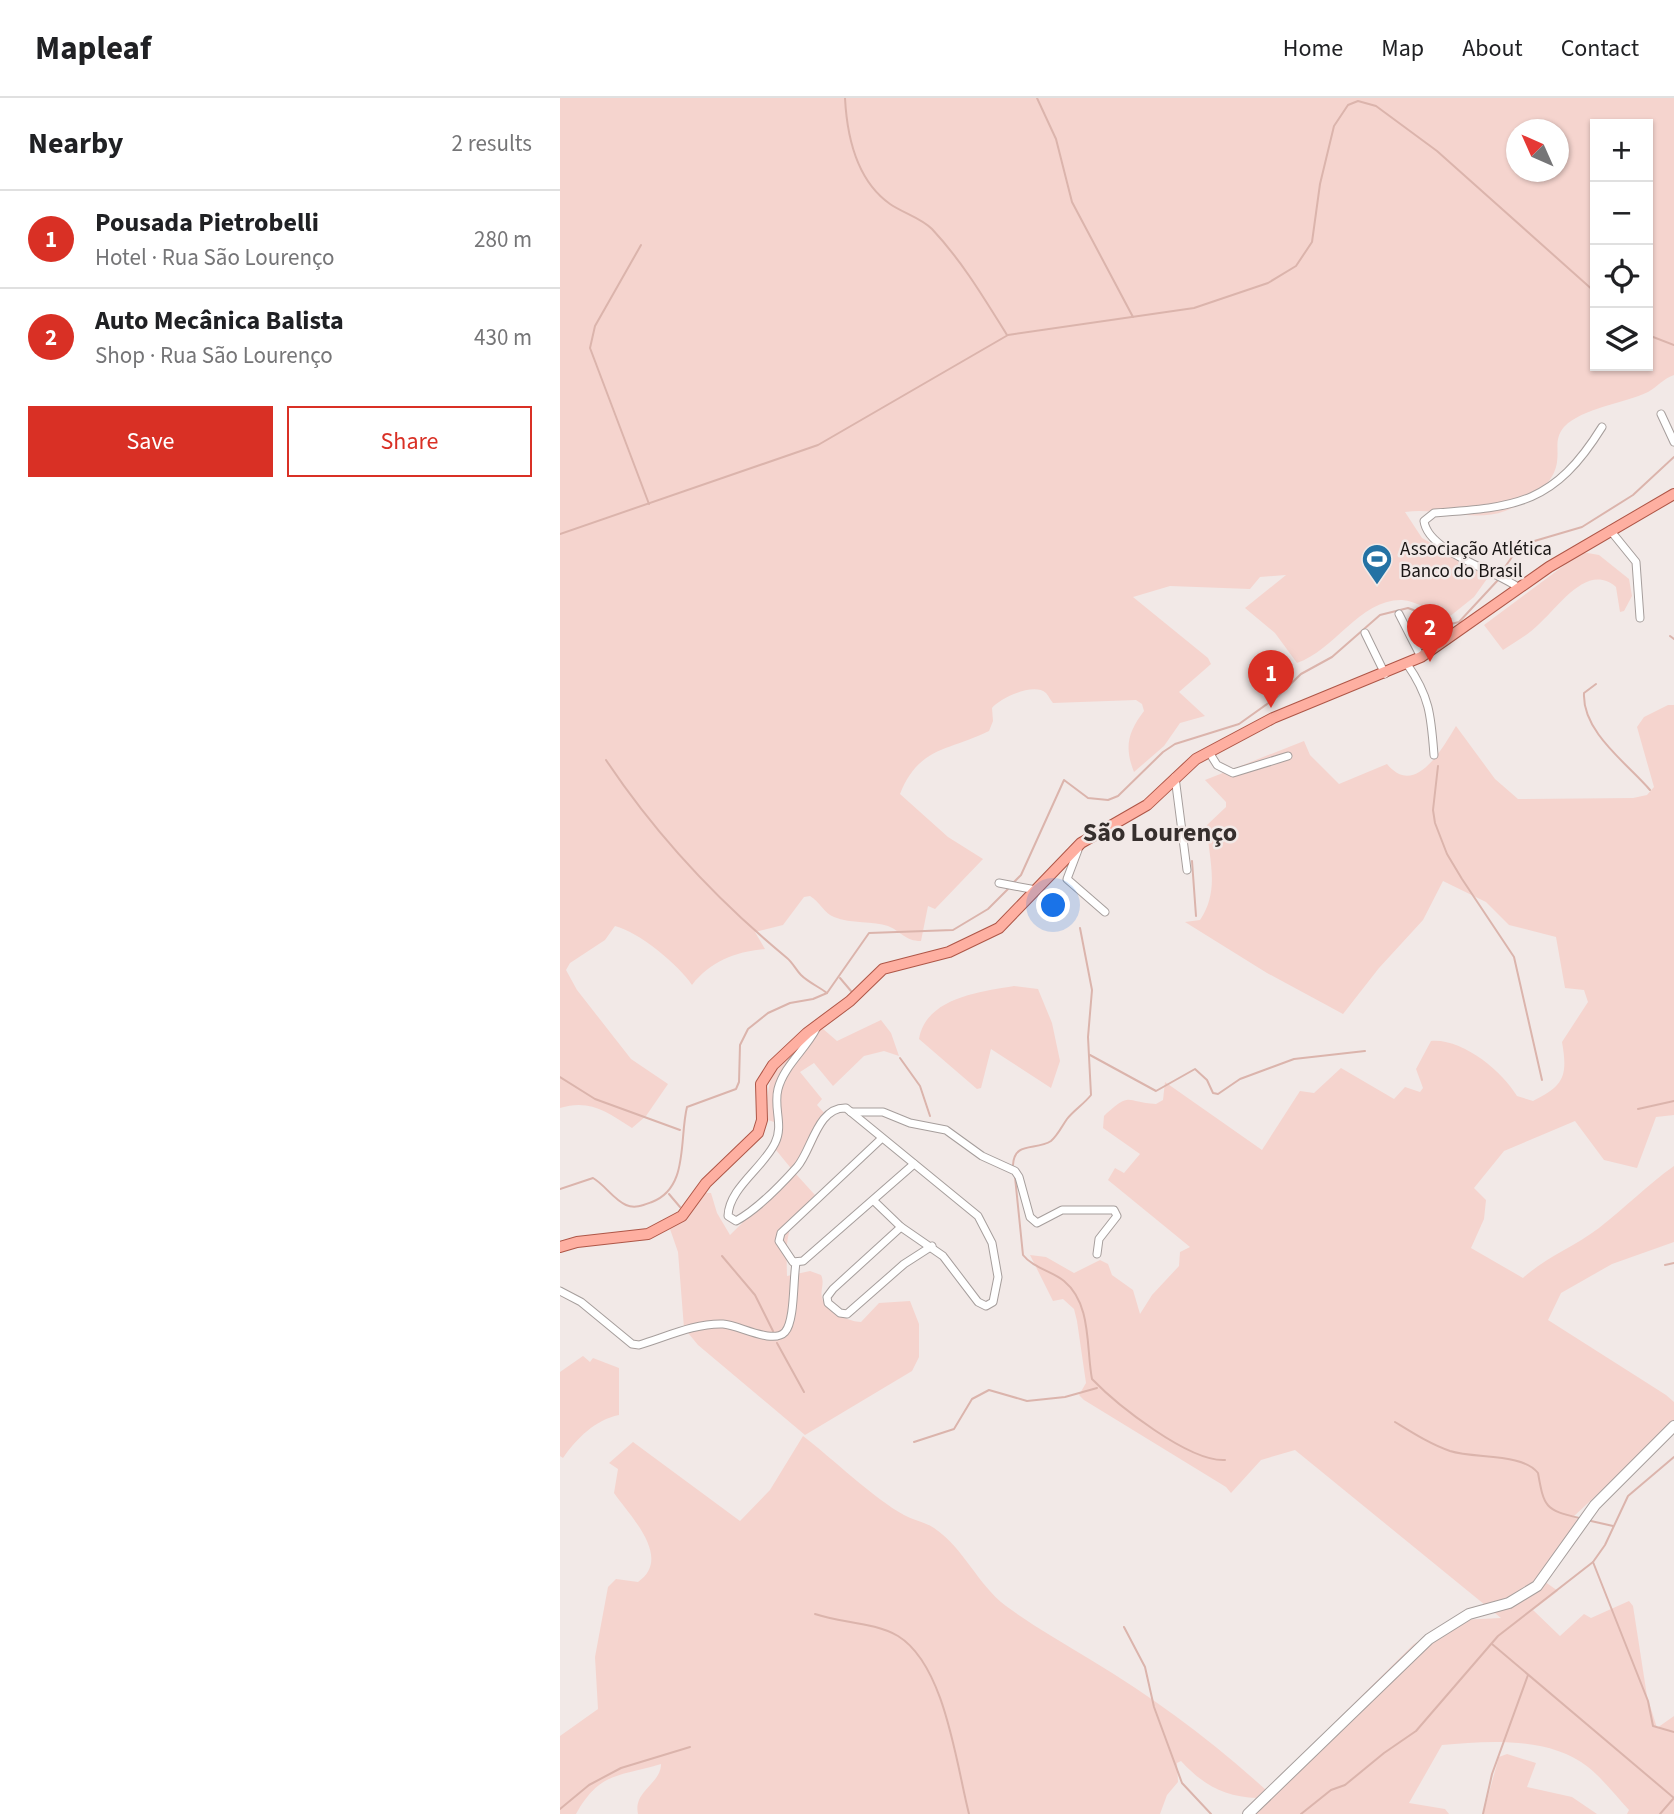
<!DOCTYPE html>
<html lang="en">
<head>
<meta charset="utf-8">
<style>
  :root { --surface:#fff; --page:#f2f2f2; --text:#202124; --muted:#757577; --line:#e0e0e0; --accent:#d93025 }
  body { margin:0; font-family:"Source Sans 3",sans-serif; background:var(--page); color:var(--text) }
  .controls { position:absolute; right:21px; top:21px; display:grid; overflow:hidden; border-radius:0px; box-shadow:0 2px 5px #0004 }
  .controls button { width:63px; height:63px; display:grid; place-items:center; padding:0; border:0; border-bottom:2px solid var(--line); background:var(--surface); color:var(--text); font:35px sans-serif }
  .compass { position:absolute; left:946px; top:21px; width:63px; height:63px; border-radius:50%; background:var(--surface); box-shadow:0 2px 5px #0004; rotate:315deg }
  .you { position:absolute; left:494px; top:808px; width:24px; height:24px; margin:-18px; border:5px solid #fff; border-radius:50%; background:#1a73e8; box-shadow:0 0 0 10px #1a73e833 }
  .badge { display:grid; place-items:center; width:46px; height:46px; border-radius:50%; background:var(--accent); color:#fff; font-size:23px; font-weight:700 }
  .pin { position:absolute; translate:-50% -58px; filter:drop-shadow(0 2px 4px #0008) }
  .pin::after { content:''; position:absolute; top:37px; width:24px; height:21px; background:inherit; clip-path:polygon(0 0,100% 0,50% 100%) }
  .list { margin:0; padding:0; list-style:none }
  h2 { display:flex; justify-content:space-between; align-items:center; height:91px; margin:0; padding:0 28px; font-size:30px }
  h2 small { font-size:23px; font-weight:400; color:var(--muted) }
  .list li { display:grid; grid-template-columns:46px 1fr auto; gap:21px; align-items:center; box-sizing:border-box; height:98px; padding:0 28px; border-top:2px solid var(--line) }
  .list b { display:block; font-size:26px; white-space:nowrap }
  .list p { margin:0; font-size:23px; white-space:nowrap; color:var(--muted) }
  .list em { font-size:23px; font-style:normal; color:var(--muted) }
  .actions { display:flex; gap:14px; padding:21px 28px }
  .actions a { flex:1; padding:16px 0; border:2px solid var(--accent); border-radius:0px; text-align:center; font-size:24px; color:var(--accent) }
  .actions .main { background:var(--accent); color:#fff }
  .icon { flex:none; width:38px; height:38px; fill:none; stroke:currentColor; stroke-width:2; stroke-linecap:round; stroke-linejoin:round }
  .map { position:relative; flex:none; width:1114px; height:1716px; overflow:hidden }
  header { display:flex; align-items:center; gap:42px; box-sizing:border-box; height:98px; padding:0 35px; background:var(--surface); border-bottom:2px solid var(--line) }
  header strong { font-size:33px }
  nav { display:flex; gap:38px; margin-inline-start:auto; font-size:24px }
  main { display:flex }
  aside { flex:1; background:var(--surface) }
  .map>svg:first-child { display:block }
  .green { fill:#f5d4ce; fill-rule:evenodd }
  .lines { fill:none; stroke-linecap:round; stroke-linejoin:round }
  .stream { stroke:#dbb4ac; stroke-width:2 }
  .street-casing { stroke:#a69e9c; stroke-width:9 }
  .secondary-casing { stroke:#a69e9c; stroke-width:12 }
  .primary-casing { stroke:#ae5647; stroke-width:12 }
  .street { stroke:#fff; stroke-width:7 }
  .secondary { stroke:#fff; stroke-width:10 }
  .primary { stroke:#feafa1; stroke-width:10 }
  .labels { text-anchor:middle; stroke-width:5; stroke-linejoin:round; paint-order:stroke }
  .poi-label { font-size:19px; fill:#191615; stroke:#f2e9e7; text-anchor:start }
  .district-label { font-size:26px; font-weight:bold; fill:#362f2d; stroke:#f2e9e7 }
</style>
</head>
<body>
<header>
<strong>Mapleaf</strong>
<nav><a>Home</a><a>Map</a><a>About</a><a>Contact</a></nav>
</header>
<main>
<aside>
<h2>Nearby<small>2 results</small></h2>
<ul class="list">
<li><span class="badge">1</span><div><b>Pousada Pietrobelli</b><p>Hotel · Rua São Lourenço</p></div><em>280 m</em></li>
<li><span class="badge">2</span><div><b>Auto Mecânica Balista</b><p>Shop · Rua São Lourenço</p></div><em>430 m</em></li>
</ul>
<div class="actions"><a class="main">Save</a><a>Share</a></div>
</aside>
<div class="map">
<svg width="1114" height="1716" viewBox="0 0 1114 1716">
  <rect width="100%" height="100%" fill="#f2e9e7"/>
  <g class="green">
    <path d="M 0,0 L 1114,0 L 1114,277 C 1104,280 1097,289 1088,294 C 1065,305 1022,310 1004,329 C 994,341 999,350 997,364 C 994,388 967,405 945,413 C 913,425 878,409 845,414 L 862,440 L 929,478 L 914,499 L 889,519 C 875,515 856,503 842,502 C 800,501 775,552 737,565 L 715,535 L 685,510 L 726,477 L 700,479 L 690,491 L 610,488 L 573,499 L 648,560 L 651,566 L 619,594 L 645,618 L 620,625 L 604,648 L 574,674 C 564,649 568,634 584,613 L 582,606 L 576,602 L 493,605 C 490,602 489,598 486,595 C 474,584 440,600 432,610 L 433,623 L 429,633 C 389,653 359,648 340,696 L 388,739 L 423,761 L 375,811 L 368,808 L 361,843 C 345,843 342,834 328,828 C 314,823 291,826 274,819 C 264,815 260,804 250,798 L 244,799 L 223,827 L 195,834 L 205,851 C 175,854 151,863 132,887 C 119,867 79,834 55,828 L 45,842 L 10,865 L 6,872 L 17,892 L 71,961 L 108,986 L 86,1018 L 72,1030 C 47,1014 30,1001 0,1010 ZM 1035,26 L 1088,26 L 1088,268 L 1035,268 ZM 956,32 L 998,32 L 998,74 L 956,74 Z"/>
    <path d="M 1022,454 L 1039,457 L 1069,481 L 1072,498 L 1064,513 L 1060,514 L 1056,489 C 1027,464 999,509 978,527 C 968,537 955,544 943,552 L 924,527 Z"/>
    <path d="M 1108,607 L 1114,607 L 1114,1017 L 1096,1019 L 1077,1070 L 1044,1062 L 1015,1023 L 944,1053 L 914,1090 L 926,1102 L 924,1121 L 911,1150 L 963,1180 C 986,1159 1014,1149 1039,1130 C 1065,1110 1087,1087 1114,1068 L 1114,1144 L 1052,1166 L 1001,1195 L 988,1222 L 1106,1297 L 1114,1304 L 1114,1325 L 1013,1419 L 1018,1422 L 981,1481 L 998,1493 L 973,1512 L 1000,1538 L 1024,1516 L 1031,1520 L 1069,1503 L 1073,1508 L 1087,1598 L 1097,1630 L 1114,1618 L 1114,1716 L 1067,1716 L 1069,1712 C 1056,1698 1043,1681 1028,1669 C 989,1638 928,1643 882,1647 L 849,1705 L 885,1711 L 889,1716 L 684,1716 L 697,1700 C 665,1699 643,1687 621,1663 L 617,1665 L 618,1684 L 607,1697 L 600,1716 L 78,1716 C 73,1693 101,1686 101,1666 C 59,1679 40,1673 16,1716 L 0,1716 L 0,1638 L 38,1611 L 35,1559 L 48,1489 L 56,1481 L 78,1484 C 113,1460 70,1418 54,1395 L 58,1371 L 49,1365 L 73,1344 L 180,1423 L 210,1392 L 243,1338 C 273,1361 313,1400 344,1417 C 353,1422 365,1424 374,1430 C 404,1450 417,1486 446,1508 C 473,1528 502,1544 531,1562 C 593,1599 652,1643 706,1692 L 854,1546 L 900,1522 L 941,1520 L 735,1352 L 701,1362 L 671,1395 L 666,1389 L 524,1302 L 519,1297 L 526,1285 L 517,1223 L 514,1211 L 503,1201 L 493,1203 L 470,1157 L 486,1159 L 514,1175 L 540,1162 L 548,1166 L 552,1177 L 573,1192 L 580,1216 L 592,1197 L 619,1168 L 620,1154 L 630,1149 L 548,1082 L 555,1070 L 564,1075 L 580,1056 L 543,1030 L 544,1018 C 572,992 565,1005 596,1006 L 603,1002 L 605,984 L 702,1052 L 740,993 L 754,995 L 781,970 L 834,1001 L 845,989 L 860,994 L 863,990 L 856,971 L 871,943 C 902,940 942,973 957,998 L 973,1003 C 1004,988 1008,978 1002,944 L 1028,904 L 1024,892 L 1005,890 L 996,839 L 949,827 L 926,804 L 883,783 L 863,822 L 819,870 L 783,916 L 707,875 L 625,824 L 640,822 C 661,791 648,760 647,727 L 666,709 L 666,704 L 645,682 L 744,643 L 750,657 L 779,686 L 827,666 C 855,700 882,651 896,628 L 935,681 L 958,701 L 1073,700 L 1087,697 L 1094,689 L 1077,629 L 1084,619 Z"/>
    <path d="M 454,888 L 478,891 L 492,925 L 500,963 L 491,990 L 431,951 L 421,990 L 417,991 L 359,941 C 366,900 419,894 454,888 Z"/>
    <path d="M 321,922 L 331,935 L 339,958 L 324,953 L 304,958 L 273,988 L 254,965 L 240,974 L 262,1001 L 257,1007 L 268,1019 L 249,1058 L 235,1075 L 255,1097 C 225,1126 226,1138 227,1178 L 250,1173 L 261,1177 C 265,1185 260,1192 262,1200 C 265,1213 290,1224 301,1224 L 319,1205 L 350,1203 L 359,1226 L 359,1259 L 352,1273 L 245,1337 L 138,1247 L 124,1230 L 118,1154 L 110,1131 L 125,1121 L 145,1095 L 151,1095 L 157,1115 L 170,1137 L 234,1074 L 216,1052 L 223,1027 L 208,1022 C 204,965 222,964 262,930 L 277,943 Z"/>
    <path d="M 23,1258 L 30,1264 L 33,1260 L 59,1270 L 59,1317 C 35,1322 17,1340 3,1360 L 0,1358 L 0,1274 Z"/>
    <polygon points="947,1656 976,1665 967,1689 1012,1699 1037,1716 923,1716 939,1659"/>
  </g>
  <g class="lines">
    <g class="stream">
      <path d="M 285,0 C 287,39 296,82 330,106 C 343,115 361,120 372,131 C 402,163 424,200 447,237"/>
      <polyline points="477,0 496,41 512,104 573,219"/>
      <polyline points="81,147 35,228 30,250 89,406"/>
      <polyline points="1088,237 1114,247"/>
      <polyline points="0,436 258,347 448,237 634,210 708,185 736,168 752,144 760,86 774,28 788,7 798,3 816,8 877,53 1035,194"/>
      <polyline points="940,476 952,459 971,444 1022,429 1073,397 1114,359"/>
      <polyline points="1110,538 1114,541"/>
      <path d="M 1036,586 L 1024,595 C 1022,634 1068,666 1090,692"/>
      <path d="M 46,662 C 96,737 158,803 227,860 C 233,865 236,872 241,877 C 248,884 259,889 267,895"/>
      <polyline points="878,668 873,712 875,725 887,756 902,781 954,859 982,982"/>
      <polyline points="632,763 636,818"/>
      <polyline points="454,784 461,777 504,682 528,700 548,702 558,698 603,654 615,646 679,626 717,599 741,576 772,559 820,517 848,510 891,526 899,524 938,482"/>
      <polyline points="280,880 291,893"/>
      <polyline points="530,957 596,993 635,971 647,982 653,995 658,996 680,981 734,961 805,953"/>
      <polyline points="340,960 360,988 370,1018"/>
      <polyline points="0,979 35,1001 120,1032"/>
      <polyline points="1078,1011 1114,1003"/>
      <path d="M 453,1067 C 454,1043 476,1053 491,1043 C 498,1037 502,1028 507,1021 C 514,1012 524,1006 531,997 L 528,939 L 532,892 L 520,830"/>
      <path d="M 455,1079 L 463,1157 C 473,1170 492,1173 504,1183 C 532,1206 526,1250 532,1281 C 557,1307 629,1364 665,1362"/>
      <path d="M 0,1091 L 33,1080 C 45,1087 53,1101 66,1107 C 75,1111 84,1107 92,1104 C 129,1090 119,1041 127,1009 L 176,991 L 179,984 L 180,947 L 188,931 L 208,915 L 230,905 L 253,901 L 267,895 L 309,835 L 393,832 L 428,811 L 448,791"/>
      <polyline points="109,1096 120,1109"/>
      <polyline points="162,1158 195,1197 213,1233"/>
      <polyline points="1105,1167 1114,1165"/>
      <polyline points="217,1245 244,1294"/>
      <path d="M 835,1324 C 853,1335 870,1346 890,1353 C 915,1361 963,1355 978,1375 C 984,1409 985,1412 1019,1420"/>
      <polyline points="354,1344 394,1331 412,1301 429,1292 467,1303 505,1299 537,1290"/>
      <polyline points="1031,1423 1053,1428"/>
      <polyline points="1033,1464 1088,1603 1093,1628 1114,1634"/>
      <path d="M 255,1516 C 281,1525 314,1524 338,1538 C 385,1567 396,1665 409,1716"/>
      <polyline points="564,1529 585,1569 594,1609 622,1685 651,1716"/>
      <polyline points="932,1546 1114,1700"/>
      <polyline points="0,1711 29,1687 61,1670 130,1649"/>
      <polyline points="741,1716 771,1692 785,1687 824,1655 856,1633 938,1538 1033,1464 1045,1447 1068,1398 1114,1359"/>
      <polyline points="923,1716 932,1676 968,1577"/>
      <polyline points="1100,1716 1113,1701"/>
    </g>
    <g class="street-casing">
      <g id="street">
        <polyline points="1101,316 1114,344"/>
        <polyline points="1050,432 1076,464 1080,520"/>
        <path d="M 959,490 C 935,472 868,454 864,423 L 874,415 C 958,409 994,406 1042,329"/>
        <polyline points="839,516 861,559"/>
        <polyline points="805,535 825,576"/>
        <path d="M 847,566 C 870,599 871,618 874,657"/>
        <polyline points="649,654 657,667 673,675 728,658"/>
        <polyline points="615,679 627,772"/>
        <polyline points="518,752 507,781 545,814"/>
        <polyline points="439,785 476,792"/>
        <path d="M 256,931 C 245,952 224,968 218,991 C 213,1010 224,1027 215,1045 C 203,1070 169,1090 168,1118 L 176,1123 C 198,1111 220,1088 237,1069 C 252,1052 257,1009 286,1010 L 418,1118 L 432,1145 L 438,1179 L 433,1204 L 426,1208 L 418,1204 L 383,1158 L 341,1129 L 314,1103"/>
        <polyline points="291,1014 323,1014 350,1025 386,1032 422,1058 455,1073 459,1079 470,1119 477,1125 502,1112 554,1112 557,1118 539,1141 537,1156"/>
        <polyline points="321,1041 221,1135 219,1143 233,1164 243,1163 354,1066"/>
        <polyline points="341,1129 273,1191 267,1199 268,1205 280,1215 287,1216 344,1166 372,1148"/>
        <path d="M 0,1193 L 21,1204 L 72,1246 L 79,1247 C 106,1239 135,1225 163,1226 C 179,1227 213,1247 225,1234 C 235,1223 233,1181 236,1165"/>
      </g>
    </g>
    <g class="secondary-casing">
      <polyline id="secondary" points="688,1716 869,1541 909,1516 949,1505 977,1488 1035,1407 1114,1328"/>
    </g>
    <g class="primary-casing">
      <polyline id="primary" points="0,1149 17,1144 88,1136 122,1118 146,1085 198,1035 202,1022 201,986 213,967 247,935 290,903 323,871 389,854 439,830 521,745 587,707 636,661 713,620 861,559 989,469 1114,396"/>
    </g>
    <use href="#street" class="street"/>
    <use href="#secondary" class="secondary"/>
    <use href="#primary" class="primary"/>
  </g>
  <defs>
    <g id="stadium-pin" transform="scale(1.575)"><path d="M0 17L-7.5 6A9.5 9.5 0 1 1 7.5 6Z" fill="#2472a4" stroke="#f2e9e7"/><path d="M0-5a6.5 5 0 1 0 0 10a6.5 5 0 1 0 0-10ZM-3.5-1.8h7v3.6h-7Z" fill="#fff"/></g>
  </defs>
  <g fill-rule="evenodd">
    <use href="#stadium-pin" x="817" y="461"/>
  </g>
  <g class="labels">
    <g class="poi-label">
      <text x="840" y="457">Associação Atlética<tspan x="840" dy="22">Banco do Brasil</tspan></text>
    </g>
    <g class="district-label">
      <text x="600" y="743">São Lourenço</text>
    </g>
  </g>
</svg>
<div class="controls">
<button>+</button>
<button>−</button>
<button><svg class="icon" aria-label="locate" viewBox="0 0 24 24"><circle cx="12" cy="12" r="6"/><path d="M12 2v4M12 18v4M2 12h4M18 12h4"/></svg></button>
<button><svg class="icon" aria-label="layers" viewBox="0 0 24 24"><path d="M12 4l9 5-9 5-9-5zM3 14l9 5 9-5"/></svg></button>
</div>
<svg class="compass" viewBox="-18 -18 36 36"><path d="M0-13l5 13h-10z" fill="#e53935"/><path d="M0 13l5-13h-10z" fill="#757577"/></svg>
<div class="you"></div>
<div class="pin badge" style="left:711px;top:610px">1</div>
<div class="pin badge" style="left:870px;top:564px">2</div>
</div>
</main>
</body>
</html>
